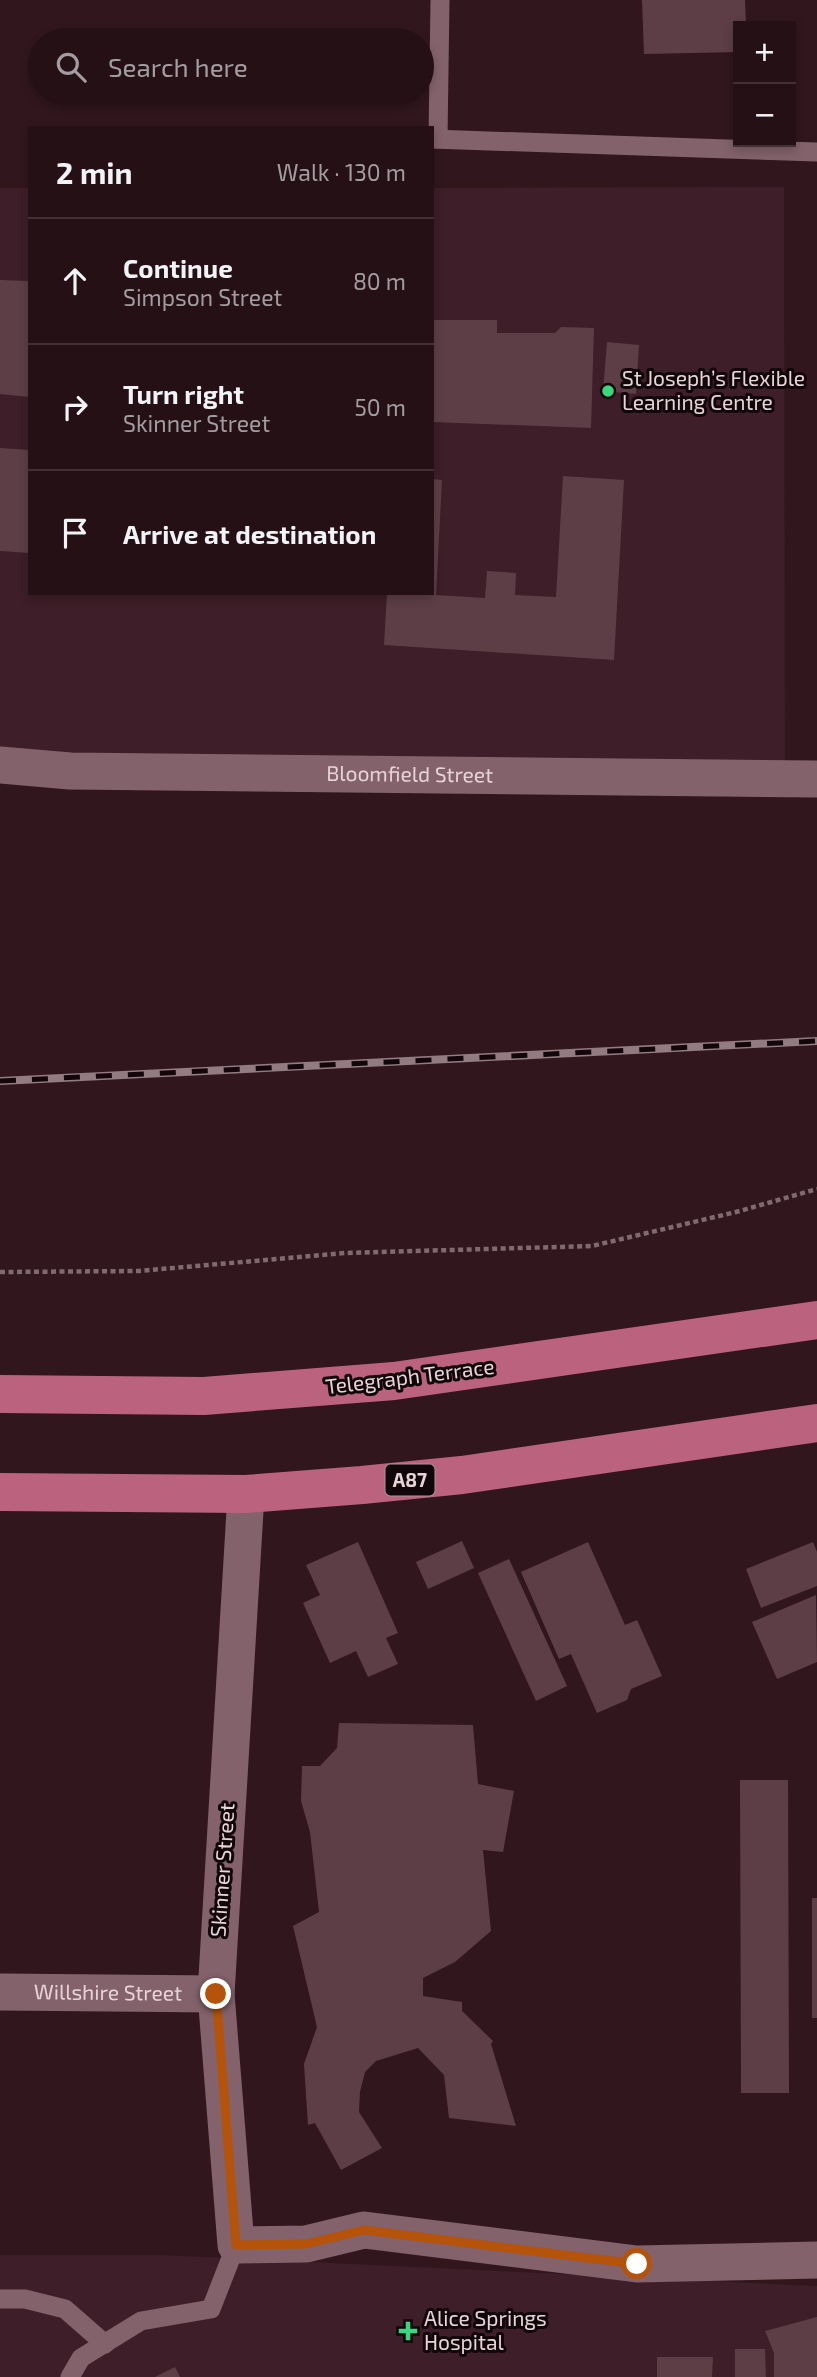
<!DOCTYPE html>
<html lang="en">
<head>
<meta charset="utf-8">
<style>
  :root { --surface:#251016; --page:#311e23; --text:#f1f3f6; --muted:#a39da1; --line:#423035 }
  body { margin:0; font-family:"Exo 2",sans-serif; background:var(--page); color:var(--text) }
  .controls { position:absolute; right:21px; top:21px; display:grid; overflow:hidden; border-radius:0px; box-shadow:0 4px 10px #0003 }
  .controls button { width:63px; height:63px; display:grid; place-items:center; padding:0; border:0; border-bottom:2px solid var(--line); background:var(--surface); color:var(--text); font:35px sans-serif }
  .stop { position:absolute; width:21px; height:21px; margin:-16px; border:5px solid #b45309; border-radius:50%; background:#fff }
  .stop.end { background:#b45309; border-color:#fff; box-shadow:0 2px 7px #0008 }
  .list { margin:0; padding:0; list-style:none }
  h2 { display:flex; justify-content:space-between; align-items:center; height:91px; margin:0; padding:0 28px; font-size:30px }
  h2 small { font-size:23px; font-weight:400; color:var(--muted) }
  .list li { display:grid; grid-template-columns:46px 1fr auto; gap:21px; align-items:center; box-sizing:border-box; height:126px; padding:0 28px; border-top:2px solid var(--line) }
  .list b { display:block; font-size:26px; white-space:nowrap }
  .list p { margin:0; font-size:23px; white-space:nowrap; color:var(--muted) }
  .list em { font-size:23px; font-style:normal; color:var(--muted) }
  .icon { flex:none; width:38px; height:38px; fill:none; stroke:currentColor; stroke-width:2; stroke-linecap:round; stroke-linejoin:round }
  .map { position:relative; flex:none; width:817px; height:2377px; overflow:hidden }
  .search { position:absolute; background:var(--surface); box-shadow:0 4px 10px #0003; left:28px; top:28px; width:406px; height:77px; display:flex; align-items:center; gap:18px; box-sizing:border-box; padding:0 24px; border-radius:38px; color:var(--muted); font-size:26px }
  .panel { position:absolute; background:var(--surface); box-shadow:0 4px 10px #0003; left:28px; top:126px; width:406px; height:469px; border-radius:0px }
  .map>svg:first-child { display:block }
  .built { fill:#3e1e28 }
  .building { fill:#5d3e47 }
  .lines { fill:none; stroke-linecap:round; stroke-linejoin:round }
  .path { stroke:#80696f; stroke-width:4.5; stroke-dasharray:5 3.5; stroke-linecap:butt }
  .service { stroke:#83626b; stroke-width:19 }
  .minor { stroke:#83626b; stroke-width:37 }
  .trunk { stroke:#bb637e; stroke-width:38 }
  .rail-casing { stroke:#927b81; stroke-width:8 }
  .rail { stroke:#110609; stroke-width:5; stroke-dasharray:16; stroke-linecap:butt }
  .route { stroke:#b45309; stroke-width:9 }
  .poi-dot { fill:#36d880; stroke:#110609; stroke-width:2.5 }
  .labels { text-anchor:middle; stroke-width:6; stroke-linejoin:round; paint-order:stroke }
  .shield { fill:#110609; stroke:#a7969a; stroke-width:2 }
  .shield-label { font-size:19px; font-weight:bold; fill:#e7d4d8 }
  .poi-label { font-size:21px; fill:#e7d4d8; stroke:#110609; text-anchor:start }
  .street-label { font-size:21px; fill:#e7d4d8; stroke:#110609 }
</style>
</head>
<body>
<div class="map">
<svg width="817" height="2377" viewBox="0 0 817 2377">
  <rect width="100%" height="100%" fill="#31161e"/>
  <g class="built">
    <polygon points="784,187 785,779 0,765 0,188 30,188 30,593 432,593 432,188"/>
    <polygon points="0,2255 162,2255 817,2286 817,2377 0,2377"/>
  </g>
  <g class="building">
    <polygon points="642,0 745,0 746,26 738,26 738,52 644,54"/>
    <polygon points="0,280 30,281 30,397 0,394"/>
    <polygon points="432,320 497,320 497,333 555,333 561,327 594,328 591,428 432,422"/>
    <polygon points="607,342 639,345 636,394 603,391"/>
    <polygon points="0,448 30,450 30,553 0,551"/>
    <polygon points="563,476 624,480 614,660 384,645 387,593 432,593 432,479 442,480 436,595 485,598 487,571 516,573 515,595 556,597"/>
    <polygon points="462,1541 474,1568 428,1589 416,1562"/>
    <polygon points="358,1542 398,1633 386,1638 398,1664 368,1677 356,1651 330,1663 303,1603 320,1595 306,1565"/>
    <polygon points="588,1542 625,1625 637,1620 662,1676 631,1689 627,1700 597,1713 571,1654 559,1659 521,1572"/>
    <polygon points="813,1542 817,1552 817,1586 761,1608 746,1569"/>
    <polygon points="509,1559 567,1686 536,1701 478,1573"/>
    <polygon points="816,1595 817,1662 777,1679 752,1622"/>
    <polygon points="339,1723 473,1725 478,1784 514,1791 503,1852 483,1850 491,1931 455,1962 423,1978 423,1996 462,2002 462,2011 493,2041 491,2044 516,2126 449,2118 444,2075 418,2048 376,2061 365,2072 360,2092 359,2112 382,2148 341,2170 315,2123 308,2125 304,2064 317,2027 293,1926 319,1912 310,1832 301,1801 302,1766 320,1766 337,1748"/>
    <polygon points="740,1780 788,1780 789,2093 741,2093"/>
    <rect x="812" y="1898" width="5" height="120"/>
    <polygon points="817,2317 817,2377 774,2377 774,2353 765,2331"/>
    <polygon points="735,2349 765,2349 766,2377 735,2377"/>
    <polygon points="657,2357 713,2357 712,2377 657,2377"/>
    <polygon points="175,2367 180,2377 155,2377"/>
  </g>
  <g class="lines">
    <polyline class="path" points="0,1272 139,1271 345,1253 592,1246 736,1212 817,1189"/>
    <g class="service">
      <polyline points="432,139 817,152"/>
      <polyline points="438,139 440,0"/>
      <polyline points="0,2299 25,2299 65,2309 105,2344"/>
      <polyline points="70,2377 81,2358 141,2321 211,2309 236,2245"/>
    </g>
    <g class="minor">
      <path id="s1" d="M 0,765 L 70,771 L 817,779"/>
      <polyline points="246,1494 216,1994 236,2245 306,2244 364,2230 637,2264 817,2260"/>
      <path id="s2" d="M 0,1992 L 216,1994"/>
    </g>
    <g class="trunk">
      <polyline points="0,1394 204,1396 394,1381 817,1320"/>
      <polyline points="0,1492 246,1494 362,1485 462,1475 817,1423"/>
    </g>
    <g class="rail-casing">
      <polyline id="rail" points="0,1081 817,1041"/>
    </g>
    <use href="#rail" class="rail"/>
  </g>
  <g class="lines">
    <polyline class="route" points="216,1994 236,2245 306,2244 364,2230 637,2264"/>
  </g>
  <g class="poi-dot">
    <circle cx="608" cy="391" r="7"/>
    <path d="M404.5 2320.5h7v7h7v7h-7v7h-7v-7h-7v-7h7z"/>
  </g>
  <g class="labels">
    <rect class="shield" x="385.5" y="1464.5" width="49" height="31" rx="5"/>
    <g class="shield-label">
      <text x="410" y="1487">A87</text>
    </g>
    <g class="poi-label">
      <text x="622" y="386">St Joseph’s Flexible<tspan x="622" dy="24">Learning Centre</tspan></text>
      <text x="424" y="2326">Alice Springs<tspan x="424" dy="24">Hospital</tspan></text>
    </g>
    <g class="street-label">
      <text dy="7" stroke="none"><textPath href="#s1" startOffset="410">Bloomfield Street</textPath></text>
      <text transform="translate(410 1377) rotate(-7)" y="7">Telegraph Terrace</text>
      <text transform="translate(223 1870) rotate(-86)" y="7">Skinner Street</text>
      <text dy="7" stroke="none"><textPath href="#s2" startOffset="108">Willshire Street</textPath></text>
    </g>
  </g>
</svg>
<div class="controls">
<button>+</button>
<button>−</button>
</div>
<div class="stop" style="left:637px;top:2264px"></div>
<div class="stop end" style="left:216px;top:1994px"></div>
<div class="search"><svg class="icon" aria-label="search" viewBox="0 0 24 24"><circle cx="10" cy="10" r="6"/><path d="M15 15l6 6"/></svg>Search here</div>
<section class="panel">
<h2>2 min<small>Walk · 130 m</small></h2>
<ul class="list">
<li><svg class="icon" aria-label="ahead" viewBox="0 0 24 24"><path d="M12 20V5M6 11l6-6 6 6"/></svg><div><b>Continue</b><p>Simpson Street</p></div><em>80 m</em></li>
<li><svg class="icon" aria-label="right" viewBox="0 0 24 24"><path d="M7 20v-9h11M14 6l5 5-5 5"/></svg><div><b>Turn right</b><p>Skinner Street</p></div><em>50 m</em></li>
<li><svg class="icon" aria-label="arrive" viewBox="0 0 24 24"><path d="M6 21V4h12l-3 4 3 4H6"/></svg><div><b>Arrive at destination</b></div></li>
</ul>
</section>
</div>
</body>
</html>
